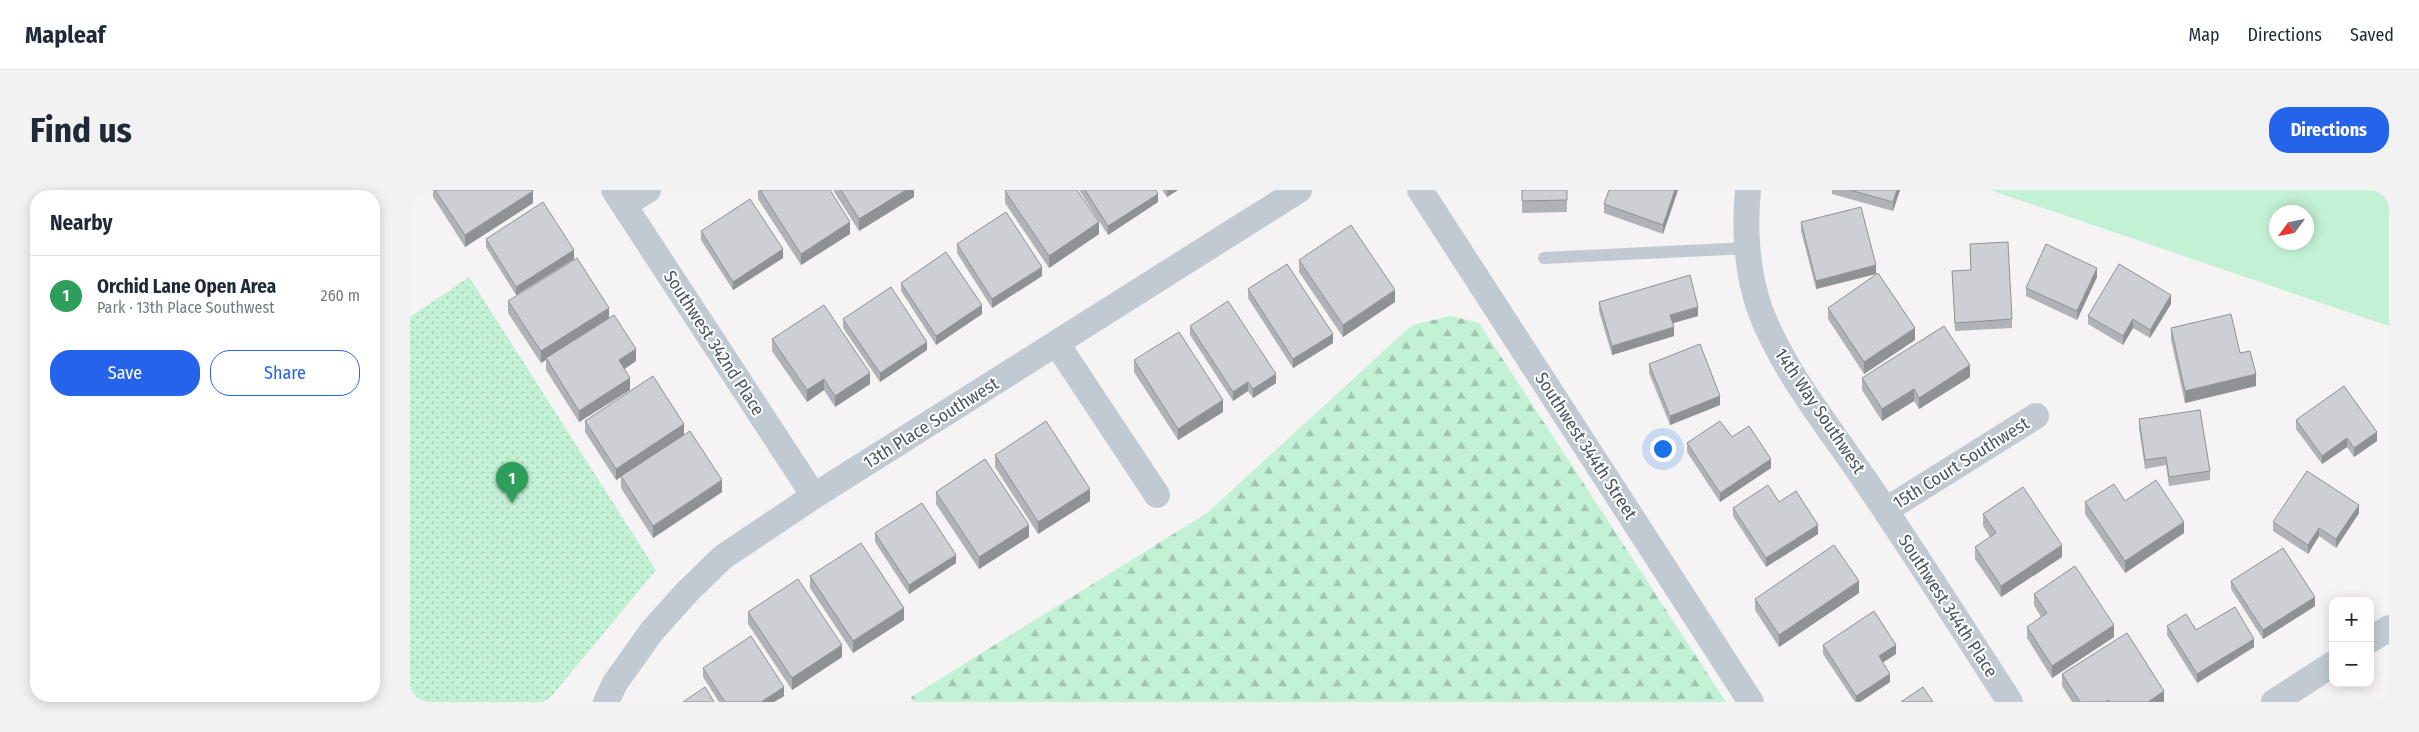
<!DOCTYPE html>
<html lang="en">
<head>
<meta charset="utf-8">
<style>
  :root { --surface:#fff; --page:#f2f2f3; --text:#1f2937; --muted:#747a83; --line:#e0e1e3; --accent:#2563eb }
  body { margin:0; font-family:"Fira Sans Condensed",sans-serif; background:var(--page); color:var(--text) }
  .controls { position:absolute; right:15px; bottom:15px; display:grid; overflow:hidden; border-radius:10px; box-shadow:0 2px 12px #0003 }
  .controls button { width:45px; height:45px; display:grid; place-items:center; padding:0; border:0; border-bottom:1px solid var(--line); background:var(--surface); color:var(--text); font:25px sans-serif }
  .compass { position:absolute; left:1859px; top:15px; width:45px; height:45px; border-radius:50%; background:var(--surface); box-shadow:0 2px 12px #0003; rotate:237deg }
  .you { position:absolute; left:1252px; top:258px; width:18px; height:18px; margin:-12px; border:4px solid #fff; border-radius:50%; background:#1a73e8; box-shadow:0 0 0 8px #1a73e833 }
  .badge { display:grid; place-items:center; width:32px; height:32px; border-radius:50%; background:var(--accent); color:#fff; font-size:16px; font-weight:700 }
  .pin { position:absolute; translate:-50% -41px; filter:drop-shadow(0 1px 2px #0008) }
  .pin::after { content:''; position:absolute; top:26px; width:18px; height:15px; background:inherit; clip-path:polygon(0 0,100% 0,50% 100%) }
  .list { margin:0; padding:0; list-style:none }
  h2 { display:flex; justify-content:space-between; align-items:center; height:65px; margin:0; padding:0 20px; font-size:21px }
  h2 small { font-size:16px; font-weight:400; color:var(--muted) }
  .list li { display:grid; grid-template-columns:32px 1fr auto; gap:15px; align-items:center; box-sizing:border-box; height:80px; padding:0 20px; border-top:1px solid var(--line) }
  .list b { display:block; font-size:19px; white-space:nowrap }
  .list p { margin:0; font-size:16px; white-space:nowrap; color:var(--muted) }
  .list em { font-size:16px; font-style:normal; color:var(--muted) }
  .actions { display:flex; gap:10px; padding:15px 20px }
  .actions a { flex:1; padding:11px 0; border:1px solid var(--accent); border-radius:20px; text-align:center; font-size:18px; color:var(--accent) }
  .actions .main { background:var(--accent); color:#fff }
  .map { position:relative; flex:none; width:1979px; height:512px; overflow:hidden; border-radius:20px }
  header { display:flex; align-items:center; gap:30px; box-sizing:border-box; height:70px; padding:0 25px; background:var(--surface); border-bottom:1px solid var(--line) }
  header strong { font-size:24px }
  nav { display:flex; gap:28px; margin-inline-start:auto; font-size:18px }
  .intro { display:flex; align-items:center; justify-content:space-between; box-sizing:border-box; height:120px; padding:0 30px }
  h1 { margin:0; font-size:35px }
  .button { padding:12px 22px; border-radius:20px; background:var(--accent); color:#fff; font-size:18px; font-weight:700 }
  main { display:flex; gap:30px; padding:0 30px }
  aside { flex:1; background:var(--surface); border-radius:20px; box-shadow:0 2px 12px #0003 }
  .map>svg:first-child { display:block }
  .grass { fill:#c3f1d5; fill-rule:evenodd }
  .forest { fill:url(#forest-firs) }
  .park { fill:url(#park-dots) }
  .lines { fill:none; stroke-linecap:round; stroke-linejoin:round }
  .lane { stroke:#c1cad2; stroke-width:12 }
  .street { stroke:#c1cad2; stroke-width:26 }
  .wall { fill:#b0b2b7 }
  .shaded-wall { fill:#909195 }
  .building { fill:#cdcfd5; stroke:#909195 }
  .labels { text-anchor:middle; stroke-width:4; stroke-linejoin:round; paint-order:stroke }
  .street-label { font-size:18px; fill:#4a5661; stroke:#fff }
</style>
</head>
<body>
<header>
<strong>Mapleaf</strong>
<nav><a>Map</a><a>Directions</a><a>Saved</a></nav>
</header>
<div class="intro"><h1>Find us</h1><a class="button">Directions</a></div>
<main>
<aside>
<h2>Nearby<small></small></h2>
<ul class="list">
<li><span class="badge" style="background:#2e9e5b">1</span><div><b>Orchid Lane Open Area</b><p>Park · 13th Place Southwest</p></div><em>260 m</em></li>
</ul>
<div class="actions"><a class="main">Save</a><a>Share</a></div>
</aside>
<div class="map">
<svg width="1979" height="512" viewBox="0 0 1979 512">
  <defs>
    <pattern id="forest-firs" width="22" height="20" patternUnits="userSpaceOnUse" patternTransform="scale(1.25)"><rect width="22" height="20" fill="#c3f1d5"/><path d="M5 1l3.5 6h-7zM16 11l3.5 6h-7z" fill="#a0c6b0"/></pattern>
    <pattern id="park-dots" width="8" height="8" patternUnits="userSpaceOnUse" patternTransform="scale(1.25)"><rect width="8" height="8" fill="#c3f1d5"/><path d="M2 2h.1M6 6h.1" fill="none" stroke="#a0c6b0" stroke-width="1.8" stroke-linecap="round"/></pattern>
  </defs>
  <rect width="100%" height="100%" fill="#f5f3f3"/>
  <path class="grass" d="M 1580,0 L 1979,0 L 1979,136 ZM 1866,22 L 1896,22 L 1896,52 L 1866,52 Z"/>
  <polygon class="forest" points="1041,126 1069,133 1316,512 503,512 501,507 797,323 1002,135"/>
  <polygon class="park" points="59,87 246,380 140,508 133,512 0,512 0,127"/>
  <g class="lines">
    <polyline class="lane" points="1134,68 1338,58"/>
    <g class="street">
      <polyline points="204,0 404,306"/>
      <polyline points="1010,0 1341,512"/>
      <path d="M 1338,0 C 1334,39 1337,83 1350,120 C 1374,183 1420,238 1457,293 C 1506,365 1553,439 1600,512"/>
      <polyline points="214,15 238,0"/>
      <polyline points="647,154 747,305"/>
      <polyline points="1476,320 1626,226"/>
      <polyline points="1960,450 1979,438"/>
      <polyline points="196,512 205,493 242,441 277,402 313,367 404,306 889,0"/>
      <polyline points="1864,512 1923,474"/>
    </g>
  </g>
  <g class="wall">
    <polygon points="23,0 123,0 123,13 55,57 23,7"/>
    <polygon points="348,0 420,0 440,44 391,75 348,9"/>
    <polygon points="423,0 504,0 504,7 449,41"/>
    <polygon points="669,0 746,0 748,12 698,45"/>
    <polygon points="752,0 768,0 757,7"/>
    <polygon points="1112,0 1157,0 1157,22 1112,23"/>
    <polygon points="1199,0 1268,0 1253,44 1194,23 1194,14"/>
    <polygon points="1422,0 1490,0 1483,21 1422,4"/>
    <polygon points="595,1 689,44 639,78 595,13"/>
    <polygon points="1391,32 1466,84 1406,99 1391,41"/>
    <polygon points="291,41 373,68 323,100 291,50"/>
    <polygon points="76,49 164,69 106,105 76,57"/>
    <polygon points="547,54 632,86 582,118 547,63"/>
    <polygon points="1560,54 1602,129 1602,138 1545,141 1542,81 1561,80"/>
    <polygon points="889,70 985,112 933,147 889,82"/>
    <polygon points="1687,87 1667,130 1616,106 1616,98"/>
    <polygon points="491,93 572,124 526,155 491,101"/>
    <polygon points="838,99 923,153 883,178 838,108"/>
    <polygon points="98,111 199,128 226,171 215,179 220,200 169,232 136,180 136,170 131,173 98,123"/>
    <polygon points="1189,112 1288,126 1263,133 1264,146 1202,165 1189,121"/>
    <polygon points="1761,114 1740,148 1723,138 1713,155 1678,134 1678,126"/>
    <polygon points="1418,118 1505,150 1454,184 1418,129"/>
    <polygon points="433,129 517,160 470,192 433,138"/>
    <polygon points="780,136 866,193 843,208 838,201 823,211 780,145"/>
    <polygon points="1761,138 1846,196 1775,213 1761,150"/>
    <polygon points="362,149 460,194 425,217 414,200 397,212 362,161"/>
    <polygon points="724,170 813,222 768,250 724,182"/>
    <polygon points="1239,174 1310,215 1260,235 1239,183"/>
    <polygon points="1560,187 1509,219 1504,211 1472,231 1452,200 1452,188"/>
    <polygon points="1729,229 1800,281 1800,290 1759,296 1756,275 1735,279 1729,238"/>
    <polygon points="1886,230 1967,251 1944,267 1937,257 1912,274 1886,239"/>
    <polygon points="175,231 274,244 312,302 243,348 211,298 211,287 206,290 175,242"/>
    <polygon points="1322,247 1361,278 1310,312 1277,262 1277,253"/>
    <polygon points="585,265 680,311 628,344 585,277"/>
    <polygon points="526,302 619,347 569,379 526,314"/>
    <polygon points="1715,311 1774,343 1715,383 1675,324 1675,312"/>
    <polygon points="1369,312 1408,344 1356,377 1323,326 1323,318"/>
    <polygon points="1949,323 1926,358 1909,346 1898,364 1863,341 1863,332"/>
    <polygon points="1573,324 1652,367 1591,407 1565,369 1565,357 1580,347 1573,336"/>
    <polygon points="465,343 546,373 499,404 465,352"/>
    <polygon points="400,386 494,430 443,463 400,398"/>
    <polygon points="1821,391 1905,416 1853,449 1821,399"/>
    <polygon points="1449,403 1369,457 1345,420 1345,409"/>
    <polygon points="1624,404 1704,447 1642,488 1617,448 1617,437 1631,427 1624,415"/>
    <polygon points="338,422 432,467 382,500 338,434"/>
    <polygon points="1757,436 1844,457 1787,493 1757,445"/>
    <polygon points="1413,455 1486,464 1473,472 1480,492 1450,512 1445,512 1413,464"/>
    <polygon points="293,478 374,506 364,512 309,512 293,487"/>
    <polygon points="1652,484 1754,512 1662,512 1652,496"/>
  </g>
  <g class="shaded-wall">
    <polygon points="496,0 504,0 504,7 449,41 449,29"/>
    <polygon points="757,0 768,0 757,7"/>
    <polygon points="1265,0 1268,0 1253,44 1253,35"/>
    <polygon points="1487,0 1490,0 1483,21 1483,12"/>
    <polygon points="123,1 123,13 55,57 55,45"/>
    <polygon points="748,4 748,12 698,45 698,36"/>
    <polygon points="440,32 440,44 391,75 391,64"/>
    <polygon points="689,32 689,44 639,78 639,66"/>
    <polygon points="373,59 373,68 323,100 323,92"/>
    <polygon points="164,60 164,69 106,105 106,97"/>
    <polygon points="1466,75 1466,84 1406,99 1406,91"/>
    <polygon points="632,77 632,86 582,118 582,109"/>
    <polygon points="1687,78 1687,87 1667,130 1667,121"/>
    <polygon points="985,100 985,112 933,147 933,135"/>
    <polygon points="1761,105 1761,114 1740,148 1740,140"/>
    <polygon points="572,115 572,124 526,155 526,146"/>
    <polygon points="1288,117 1288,126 1260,134 1260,125"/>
    <polygon points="199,118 199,129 131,173 131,161"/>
    <polygon points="1723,129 1723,138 1713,155 1713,146"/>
    <polygon points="1264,137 1264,146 1202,165 1202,156"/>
    <polygon points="1505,138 1505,150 1454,184 1454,172"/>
    <polygon points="923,144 923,153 883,178 883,169"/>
    <polygon points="517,152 517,160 470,192 470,183"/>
    <polygon points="226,159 226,171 209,182 209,170"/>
    <polygon points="1560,175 1560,187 1509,219 1509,208"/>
    <polygon points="460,183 460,194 425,217 425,206"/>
    <polygon points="866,184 866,193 843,208 843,199"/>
    <polygon points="1846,184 1846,196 1775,213 1775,201"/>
    <polygon points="220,188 220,200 169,232 169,221"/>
    <polygon points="414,189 414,200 397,212 397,200"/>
    <polygon points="838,192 838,201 823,211 823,202"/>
    <polygon points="1504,199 1504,211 1472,231 1472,219"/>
    <polygon points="1310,206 1310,215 1260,235 1260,226"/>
    <polygon points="813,210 813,222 768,250 768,239"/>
    <polygon points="274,234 274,246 206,290 206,279"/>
    <polygon points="1967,242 1967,251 1944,267 1944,258"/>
    <polygon points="1937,248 1937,257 1912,274 1912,266"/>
    <polygon points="1361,269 1361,278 1310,312 1310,303"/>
    <polygon points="312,290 312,302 243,348 243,336"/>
    <polygon points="680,299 680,311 628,344 628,332"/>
    <polygon points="1949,315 1949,323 1926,358 1926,349"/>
    <polygon points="1774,332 1774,343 1715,383 1715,371"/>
    <polygon points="619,335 619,347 569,379 569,367"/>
    <polygon points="1408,335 1408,344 1356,377 1356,368"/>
    <polygon points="1909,338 1909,346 1898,364 1898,355"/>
    <polygon points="1652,355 1652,367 1591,407 1591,396"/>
    <polygon points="546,365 546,373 499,404 499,395"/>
    <polygon points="1449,391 1449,403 1369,457 1369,445"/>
    <polygon points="1905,407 1905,416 1853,449 1853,440"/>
    <polygon points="494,418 494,430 443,463 443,451"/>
    <polygon points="1704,435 1704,447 1642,488 1642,476"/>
    <polygon points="1844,449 1844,457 1787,493 1787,484"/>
    <polygon points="432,455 432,467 382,500 382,488"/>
    <polygon points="1486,455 1486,464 1469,475 1469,466"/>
    <polygon points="1480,484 1480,492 1450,512 1446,512 1446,506"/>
    <polygon points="374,497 374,506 364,512 351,512"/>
    <polygon points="1754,501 1754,512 1738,512"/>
  </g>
  <g class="building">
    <polygon points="25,0 123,0 123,1 55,45"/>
    <polygon points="350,0 420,0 440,32 391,64"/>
    <polygon points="431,0 496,0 449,29"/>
    <polygon points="596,0 667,0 689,32 639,66 595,1"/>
    <polygon points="675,0 746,0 748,4 698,36"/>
    <polygon points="1112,0 1157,0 1157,10 1112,11"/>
    <polygon points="1199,0 1265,0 1253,35 1194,14"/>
    <polygon points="1440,0 1487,0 1483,12"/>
    <polygon points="340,9 373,59 323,92 291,41"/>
    <polygon points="133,12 164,60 106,97 76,49"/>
    <polygon points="1451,17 1466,75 1406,91 1391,32"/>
    <polygon points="596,22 632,77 582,109 547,54"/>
    <polygon points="941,35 985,100 933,135 889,70"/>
    <polygon points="1598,52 1602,129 1545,133 1542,81 1561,80 1560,54"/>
    <polygon points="1636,54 1687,78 1667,121 1616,98"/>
    <polygon points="536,62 572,115 526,146 491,93"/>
    <polygon points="167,68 199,118 131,161 98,111"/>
    <polygon points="877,74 923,144 883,169 838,99"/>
    <polygon points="1709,74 1761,105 1740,140 1723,129 1713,146 1678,126"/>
    <polygon points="1468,83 1505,138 1454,172 1418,118"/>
    <polygon points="1280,85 1288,117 1260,125 1264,137 1202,156 1189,112"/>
    <polygon points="481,97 517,152 470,183 433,129"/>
    <polygon points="818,111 866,184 843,199 838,192 823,202 780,136"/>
    <polygon points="414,115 460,183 425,206 414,189 397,200 362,149"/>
    <polygon points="1821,124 1830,163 1840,161 1846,184 1775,201 1761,138"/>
    <polygon points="204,125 226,159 209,170 220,188 169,221 136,168"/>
    <polygon points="1534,136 1560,175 1509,208 1504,199 1472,219 1452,188"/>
    <polygon points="769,142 813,210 768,239 724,170"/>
    <polygon points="1290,154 1310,206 1260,226 1239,174"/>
    <polygon points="243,186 274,234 206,279 175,231"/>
    <polygon points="1934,196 1967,242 1944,258 1937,248 1912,266 1886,230"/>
    <polygon points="1790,220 1800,281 1759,287 1756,267 1735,270 1729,229"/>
    <polygon points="636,231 680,299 628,332 585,265"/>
    <polygon points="1310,231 1322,247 1339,236 1361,269 1310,303 1277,253"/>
    <polygon points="280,241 312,290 243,336 211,286"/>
    <polygon points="575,269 619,335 569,367 526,302"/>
    <polygon points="1897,281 1949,315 1926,349 1909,338 1898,355 1863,332"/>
    <polygon points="1746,290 1774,332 1715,371 1675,312 1704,294 1715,311"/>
    <polygon points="1358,295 1369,312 1386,301 1408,335 1356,368 1323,318"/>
    <polygon points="1613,297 1652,355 1591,396 1565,357 1586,343 1573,324"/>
    <polygon points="512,313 546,365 499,395 465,343"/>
    <polygon points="451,353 494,418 443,451 400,386"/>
    <polygon points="1424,355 1449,391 1369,445 1345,409"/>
    <polygon points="1873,358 1905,407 1853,440 1821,391"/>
    <polygon points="1665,376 1704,435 1642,476 1617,437 1637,423 1624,404"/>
    <polygon points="388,389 432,455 382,488 338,422"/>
    <polygon points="1825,417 1844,449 1787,484 1757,436 1776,424 1786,440"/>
    <polygon points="1464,421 1486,455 1469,466 1480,484 1446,506 1413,455"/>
    <polygon points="1717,443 1754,501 1738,512 1700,512 1699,510 1695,512 1670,512 1652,484"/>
    <polygon points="341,446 374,497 351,512 315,512 293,478"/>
    <polygon points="295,497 304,512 273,512"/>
    <polygon points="1513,497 1523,512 1491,512"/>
  </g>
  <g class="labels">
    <g class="street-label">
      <text transform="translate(304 153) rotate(57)" y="6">Southwest 342nd Place</text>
      <text transform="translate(1410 221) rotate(56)" y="6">14th Way Southwest</text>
      <text transform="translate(521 233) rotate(-32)" y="6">13th Place Southwest</text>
      <text transform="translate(1176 256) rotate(57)" y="6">Southwest 344th Street</text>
      <text transform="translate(1551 273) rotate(-32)" y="6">15th Court Southwest</text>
      <text transform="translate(1538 416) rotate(57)" y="6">Southwest 344th Place</text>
    </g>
  </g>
</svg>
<div class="controls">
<button>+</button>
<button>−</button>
</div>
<svg class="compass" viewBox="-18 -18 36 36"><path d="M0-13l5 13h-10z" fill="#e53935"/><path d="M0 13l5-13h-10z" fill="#747a83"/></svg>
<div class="you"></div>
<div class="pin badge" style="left:102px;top:313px;background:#2e9e5b">1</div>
</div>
</main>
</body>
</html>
